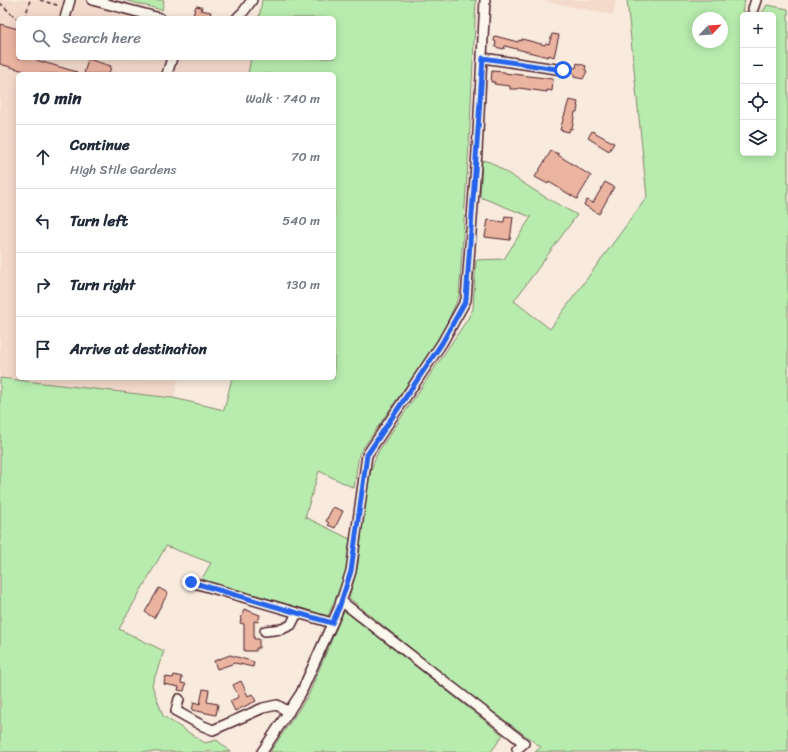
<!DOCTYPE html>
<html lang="en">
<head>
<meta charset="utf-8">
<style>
  :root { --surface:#fff; --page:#f2f2f3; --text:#1f2937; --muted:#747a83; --line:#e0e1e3 }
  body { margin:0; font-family:Sriracha,sans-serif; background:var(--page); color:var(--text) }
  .controls { position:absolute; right:12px; top:12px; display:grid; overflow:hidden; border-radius:6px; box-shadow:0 2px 10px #0003 }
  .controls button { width:36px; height:36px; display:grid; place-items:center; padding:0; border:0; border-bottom:1px solid var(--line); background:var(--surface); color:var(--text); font:20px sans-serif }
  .compass { position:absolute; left:692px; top:12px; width:36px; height:36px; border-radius:50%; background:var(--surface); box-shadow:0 2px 10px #0003; rotate:65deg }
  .stop { position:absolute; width:12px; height:12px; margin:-9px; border:3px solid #2563eb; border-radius:50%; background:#fff }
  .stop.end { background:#2563eb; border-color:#fff; box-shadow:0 1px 4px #0008 }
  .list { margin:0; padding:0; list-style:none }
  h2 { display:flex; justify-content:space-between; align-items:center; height:52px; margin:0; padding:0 16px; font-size:17px }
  h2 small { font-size:13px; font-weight:400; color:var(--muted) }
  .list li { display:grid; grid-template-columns:26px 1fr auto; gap:12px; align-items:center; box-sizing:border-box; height:64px; padding:0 16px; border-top:1px solid var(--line) }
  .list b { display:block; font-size:15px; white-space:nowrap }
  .list p { margin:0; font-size:13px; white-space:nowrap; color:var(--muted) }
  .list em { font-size:13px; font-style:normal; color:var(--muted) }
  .icon { flex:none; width:22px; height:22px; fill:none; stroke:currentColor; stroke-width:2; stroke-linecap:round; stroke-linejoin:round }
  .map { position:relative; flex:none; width:788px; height:752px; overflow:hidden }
  .search { position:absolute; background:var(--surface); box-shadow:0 2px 10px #0003; left:16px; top:16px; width:320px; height:44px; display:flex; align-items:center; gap:10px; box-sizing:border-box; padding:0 14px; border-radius:6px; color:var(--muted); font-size:15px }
  .panel { position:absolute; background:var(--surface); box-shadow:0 2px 10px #0003; left:16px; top:72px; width:320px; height:308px; border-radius:6px }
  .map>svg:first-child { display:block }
  .built { fill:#f4dacb }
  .green { fill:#b8ecae; stroke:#81866c; fill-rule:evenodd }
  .building { fill:#ebb4a0; stroke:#4a1f2b }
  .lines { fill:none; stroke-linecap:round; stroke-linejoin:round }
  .minor-casing { stroke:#4a1f2b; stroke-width:12 }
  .path { stroke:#4a1f2b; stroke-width:1.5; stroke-dasharray:4 3; stroke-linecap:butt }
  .minor { stroke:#fbf7ec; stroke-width:9 }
  .route { stroke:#2563eb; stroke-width:5 }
</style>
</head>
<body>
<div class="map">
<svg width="788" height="752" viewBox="0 0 788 752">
  <rect width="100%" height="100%" fill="#f8eadd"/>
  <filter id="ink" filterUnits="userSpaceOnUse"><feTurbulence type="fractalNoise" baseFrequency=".025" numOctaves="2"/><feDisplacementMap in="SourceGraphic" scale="8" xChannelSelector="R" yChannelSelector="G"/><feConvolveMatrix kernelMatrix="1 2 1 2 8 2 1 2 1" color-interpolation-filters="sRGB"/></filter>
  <g filter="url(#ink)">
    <g class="built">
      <polygon points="0,0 106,0 179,18 18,18 18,58 251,58 248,74 18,74 18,378 178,378 174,398 0,378"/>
      <polygon points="539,0 616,0 613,15"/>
    </g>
    <g class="green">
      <polygon points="124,0 164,0 162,10"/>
      <polygon points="262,0 476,0 469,145 459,296 441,336 359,454 354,488 319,471 305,517 350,539 347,571 328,616 201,580 211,563 166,546 119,629 164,651 152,685 163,716 205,743 217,740 231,752 0,752 0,378 173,398 224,410 232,378 334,378 334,74 248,74 251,58 334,58 334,18 259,18"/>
      <path d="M 627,0 L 745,0 L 742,11 L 759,15 L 743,15 L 743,153 L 773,153 L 773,15 L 761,15 L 767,5 L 788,9 L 788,752 L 535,752 L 541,747 L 450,680 L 349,598 C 351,589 355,579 357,569 C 364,530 361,489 378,452 L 467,320 L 473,309 L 476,260 L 504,259 L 531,217 L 480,197 L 482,160 L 490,162 L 545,197 L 577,215 L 514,301 L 550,329 L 647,197 ZM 698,18 L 722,18 L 722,42 L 698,42 Z"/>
      <polygon points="344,610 503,735 491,752 270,752 308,696"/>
    </g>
    <g class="building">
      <polygon points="196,6 202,7 201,10 211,12 209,18 193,15"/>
      <polygon points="0,24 18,29 18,58 36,58 36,60 77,72 77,74 35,74 0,64"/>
      <polygon points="552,34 559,35 554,57 549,55 548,57 505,46 504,49 495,47 496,42 494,41 495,36 518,42 519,40 521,41 522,39 545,45 546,43 549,44"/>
      <polygon points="88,59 111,66 109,74 84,74"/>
      <polygon points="577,63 586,66 585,70 587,71 583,79 574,77 574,73 569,71 569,67 576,68"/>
      <polygon points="492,71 505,72 505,73 553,79 552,91 547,90 547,92 519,88 518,89 510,89 510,86 494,84 495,82 491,82"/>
      <polygon points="569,100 578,102 577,106 578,106 577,112 575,112 572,129 570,128 569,132 560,130"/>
      <polygon points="592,131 614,143 609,151 588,138"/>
      <polygon points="551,151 559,154 558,155 591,176 577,199 549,182 548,184 535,177"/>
      <polygon points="605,182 614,187 599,214 584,205 587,200 593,203"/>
      <polygon points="505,216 513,217 510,240 485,237 488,220 504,222"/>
      <polygon points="333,507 343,511 335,528 328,525 329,523 326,521"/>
      <polygon points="159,588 168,593 154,618 145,612"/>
      <polygon points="244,609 260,615 258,622 254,621 254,639 259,639 259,648 256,648 256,651 244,651 244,624 240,623"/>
      <polygon points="230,655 254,662 253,667 235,663 217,669 214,661"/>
      <polygon points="174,675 182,677 181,683 186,684 184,691 178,690 179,687 164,684 165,677 173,678"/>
      <polygon points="241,681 248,696 252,694 256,701 235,711 230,701 239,697 233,685"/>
      <polygon points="203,689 209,690 207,702 218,704 216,715 192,710 194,702 200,704"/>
    </g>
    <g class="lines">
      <g class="minor-casing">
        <g id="minor">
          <polyline points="92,0 160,18"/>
          <polyline points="753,9 756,0"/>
          <polyline points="65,18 70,0"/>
          <polyline points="237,18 244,11 252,0"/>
          <polyline points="483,58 563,70"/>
          <polyline points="167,74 172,58"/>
          <polyline points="191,582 332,623"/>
          <polyline points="341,601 524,743 517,749"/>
          <polyline points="265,631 282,629 291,625 297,613"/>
          <polyline points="179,699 176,711 201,725 213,730 263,708 277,705 289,712"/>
          <polyline points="262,752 301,693 339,608 351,571 367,455 442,343 466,300 477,151 485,0"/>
        </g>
      </g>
      <g class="path">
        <polyline points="40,0 60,6"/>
        <polyline points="0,3 18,20"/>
        <polyline points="25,18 30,0"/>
      </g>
      <use href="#minor" class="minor"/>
    </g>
  </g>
  <g class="lines" filter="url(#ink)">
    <polyline class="route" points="191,582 332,623 339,608 351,571 367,455 442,343 466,300 483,58 563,70"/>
  </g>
</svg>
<div class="controls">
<button>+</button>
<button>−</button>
<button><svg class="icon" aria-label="locate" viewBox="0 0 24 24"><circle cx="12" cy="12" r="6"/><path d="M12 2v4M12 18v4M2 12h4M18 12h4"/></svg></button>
<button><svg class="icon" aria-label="layers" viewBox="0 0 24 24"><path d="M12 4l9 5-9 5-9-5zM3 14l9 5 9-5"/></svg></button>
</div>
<svg class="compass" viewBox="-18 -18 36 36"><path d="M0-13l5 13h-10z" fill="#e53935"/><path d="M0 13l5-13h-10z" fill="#747a83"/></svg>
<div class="stop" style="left:563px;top:70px"></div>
<div class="stop end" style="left:191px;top:582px"></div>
<div class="search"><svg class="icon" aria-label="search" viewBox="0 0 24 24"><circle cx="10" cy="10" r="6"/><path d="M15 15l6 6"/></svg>Search here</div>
<section class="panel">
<h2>10 min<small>Walk · 740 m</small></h2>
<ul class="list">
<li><svg class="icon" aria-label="ahead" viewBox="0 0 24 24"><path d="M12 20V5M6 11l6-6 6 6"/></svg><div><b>Continue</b><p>High Stile Gardens</p></div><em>70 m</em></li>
<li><svg class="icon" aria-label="left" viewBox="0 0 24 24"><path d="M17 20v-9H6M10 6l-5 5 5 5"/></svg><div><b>Turn left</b></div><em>540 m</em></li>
<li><svg class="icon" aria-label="right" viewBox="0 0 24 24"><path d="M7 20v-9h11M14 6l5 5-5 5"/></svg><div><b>Turn right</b></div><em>130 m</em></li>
<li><svg class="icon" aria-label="arrive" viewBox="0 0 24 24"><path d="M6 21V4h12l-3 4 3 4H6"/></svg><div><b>Arrive at destination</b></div></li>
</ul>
</section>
</div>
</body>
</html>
